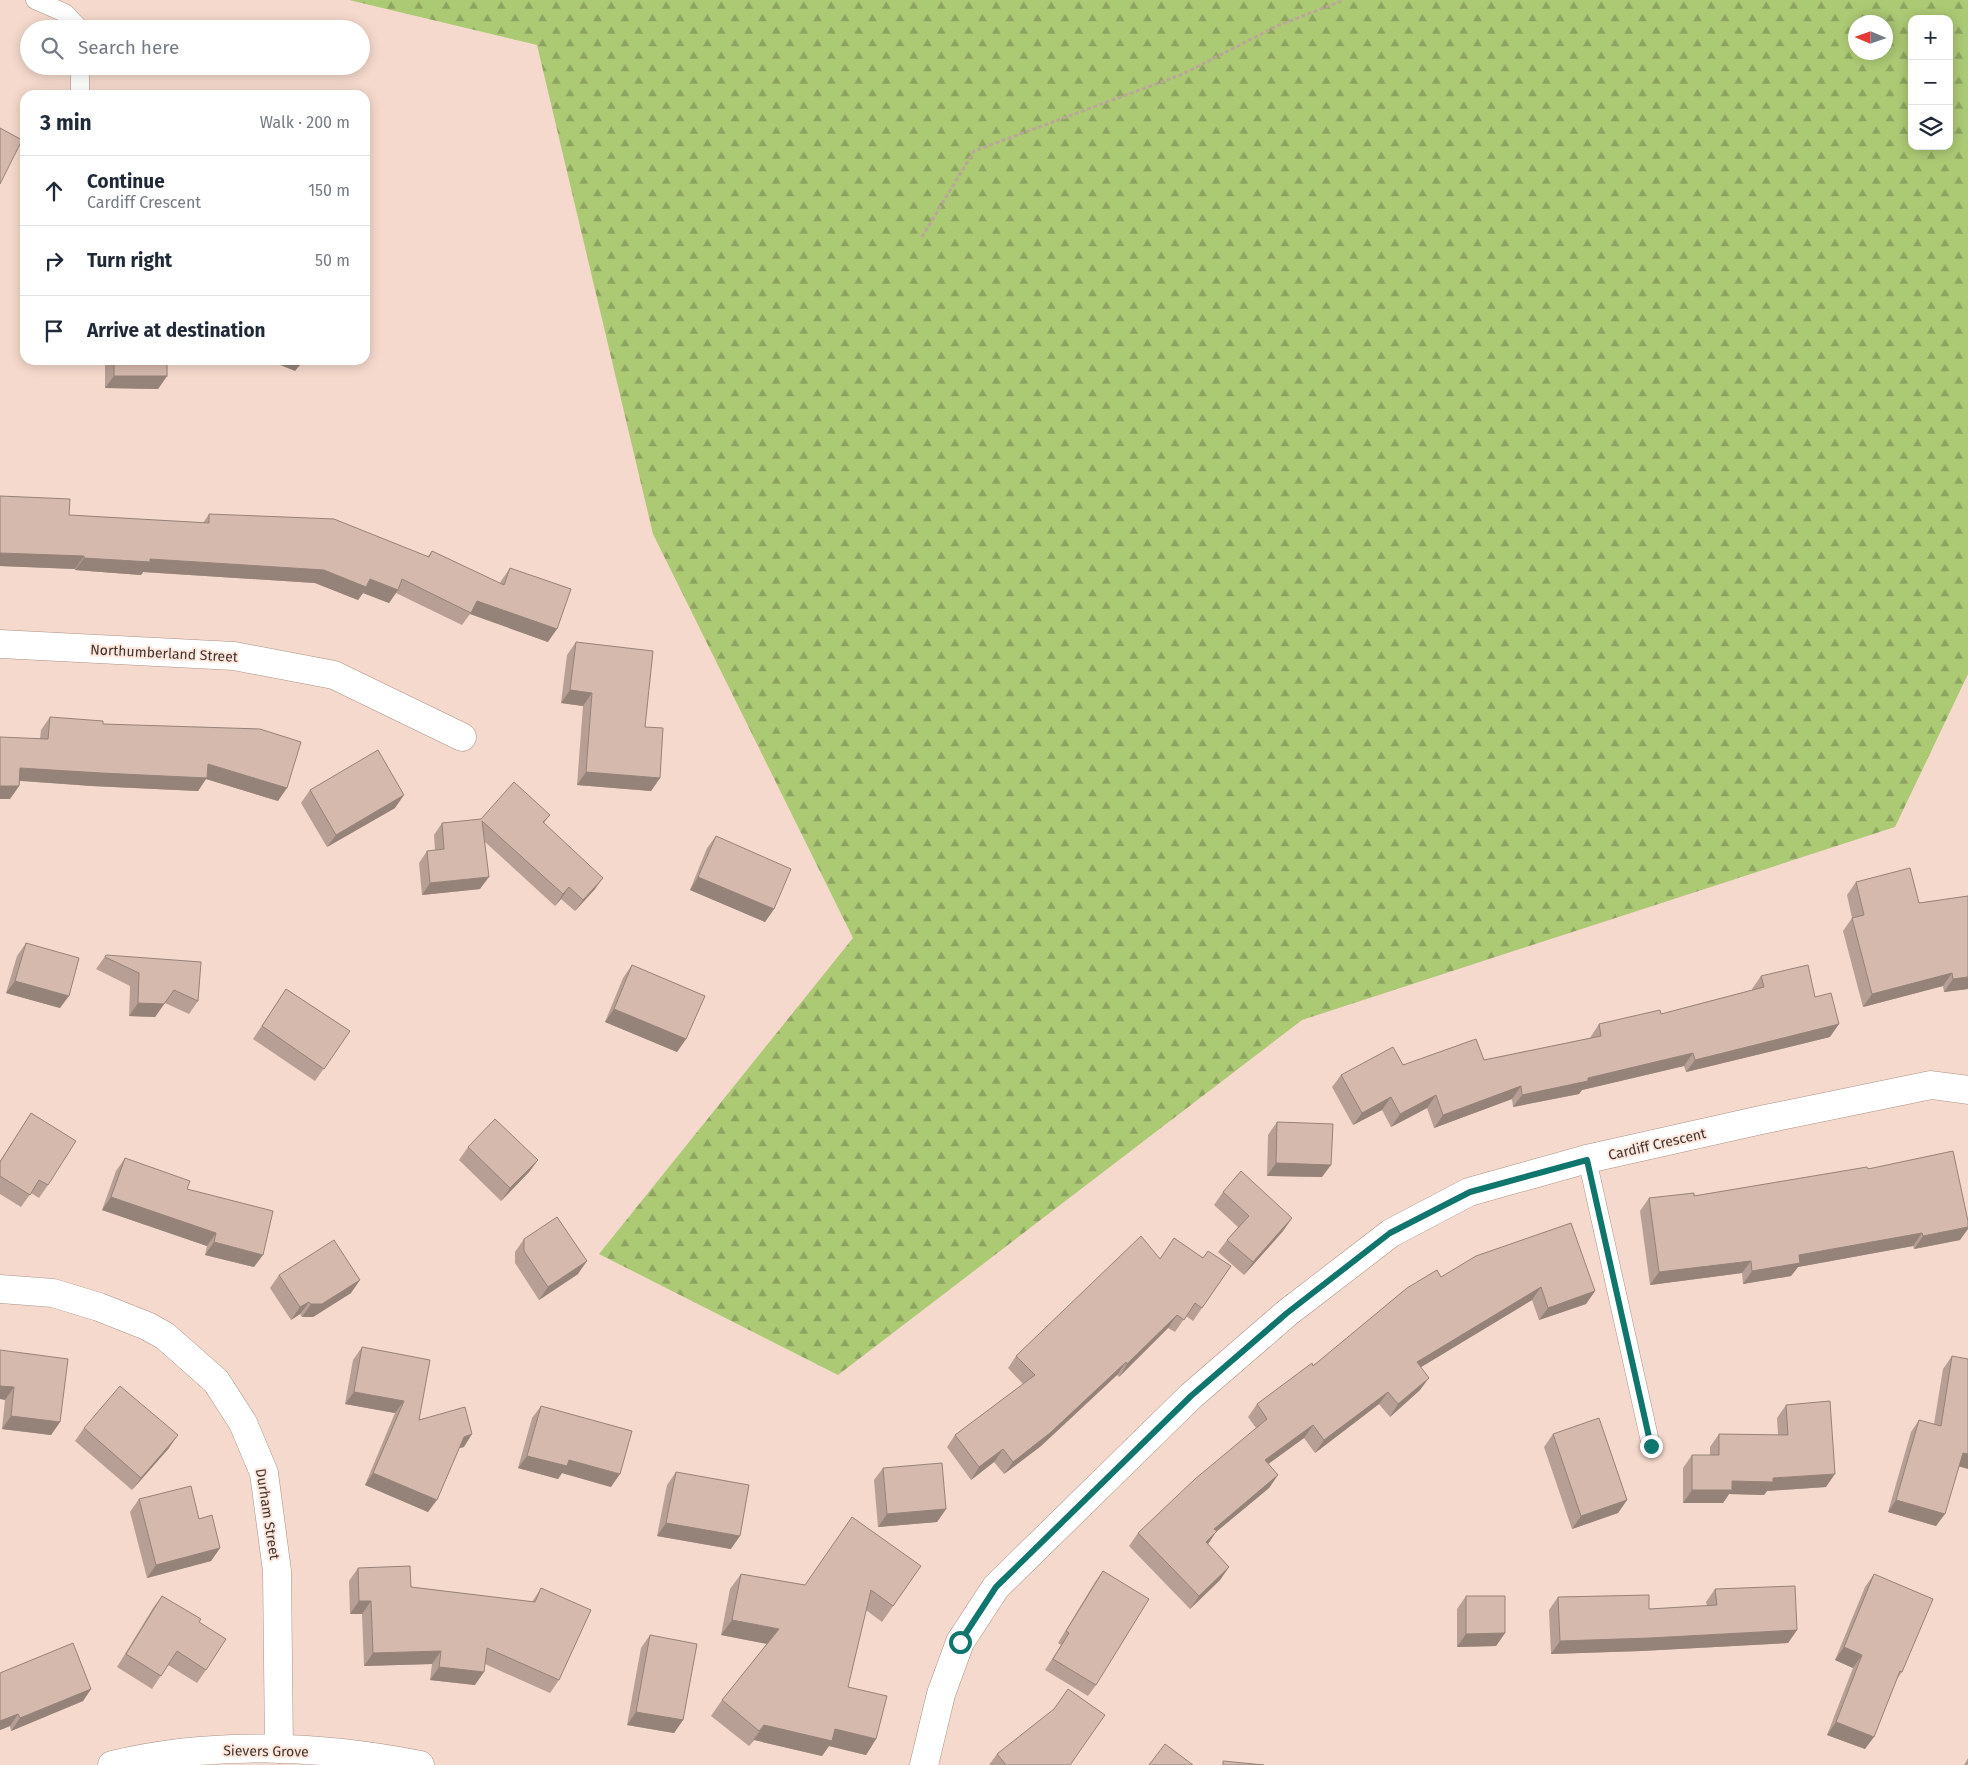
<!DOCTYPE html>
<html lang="en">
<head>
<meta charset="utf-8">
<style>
  :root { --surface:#fff; --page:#f2f2f3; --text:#1f2937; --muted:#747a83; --line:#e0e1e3 }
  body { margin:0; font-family:"Fira Sans",sans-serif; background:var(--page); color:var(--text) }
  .controls { position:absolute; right:15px; top:15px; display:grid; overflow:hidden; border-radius:10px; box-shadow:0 2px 12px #0003 }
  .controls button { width:45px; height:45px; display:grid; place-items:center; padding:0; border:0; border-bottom:1px solid var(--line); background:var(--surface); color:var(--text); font:25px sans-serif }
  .compass { position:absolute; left:1848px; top:15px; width:45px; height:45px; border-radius:50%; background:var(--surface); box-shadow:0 2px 12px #0003; rotate:272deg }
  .stop { position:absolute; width:15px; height:15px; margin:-11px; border:4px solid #0f766e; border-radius:50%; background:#fff }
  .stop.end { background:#0f766e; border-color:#fff; box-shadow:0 1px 5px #0008 }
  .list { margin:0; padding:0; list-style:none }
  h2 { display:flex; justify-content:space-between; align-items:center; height:65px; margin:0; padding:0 20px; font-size:21px }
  h2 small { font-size:16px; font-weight:400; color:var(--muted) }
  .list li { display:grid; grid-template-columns:32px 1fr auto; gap:15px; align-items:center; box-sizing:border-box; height:70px; padding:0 20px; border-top:1px solid var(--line) }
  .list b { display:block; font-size:19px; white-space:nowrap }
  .list p { margin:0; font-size:16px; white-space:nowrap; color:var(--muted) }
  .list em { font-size:16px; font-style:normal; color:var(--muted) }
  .icon { flex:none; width:28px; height:28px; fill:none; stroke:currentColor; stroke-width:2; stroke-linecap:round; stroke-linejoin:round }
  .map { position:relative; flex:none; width:1968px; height:1765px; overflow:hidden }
  .search { position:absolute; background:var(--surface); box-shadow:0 2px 12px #0003; left:20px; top:20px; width:350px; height:55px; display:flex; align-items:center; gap:12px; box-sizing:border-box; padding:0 18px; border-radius:28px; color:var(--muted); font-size:19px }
  .panel { position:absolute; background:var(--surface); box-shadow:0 2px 12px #0003; left:20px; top:90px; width:350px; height:275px; border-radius:15px }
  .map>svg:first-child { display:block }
  .forest { fill:url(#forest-firs); fill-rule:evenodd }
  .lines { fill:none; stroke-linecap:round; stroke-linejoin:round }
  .lane-casing { stroke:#ab9185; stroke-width:19 }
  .street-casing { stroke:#ab9185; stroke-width:29 }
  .path { stroke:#bca59a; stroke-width:3; stroke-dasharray:4 2.5; stroke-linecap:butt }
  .lane { stroke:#fff; stroke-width:18 }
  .street { stroke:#fff; stroke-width:28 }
  .wall { fill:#b79f95 }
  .shaded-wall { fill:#958279 }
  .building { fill:#d5b9ad; stroke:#958279 }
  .route { stroke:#0f766e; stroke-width:6 }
  .labels { text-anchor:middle; stroke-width:4; stroke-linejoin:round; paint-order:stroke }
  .street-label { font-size:14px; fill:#3f342f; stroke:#ffe7dd }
</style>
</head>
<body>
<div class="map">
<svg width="1968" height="1765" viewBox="0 0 1968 1765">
  <defs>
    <pattern id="forest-firs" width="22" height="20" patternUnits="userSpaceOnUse" patternTransform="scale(1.25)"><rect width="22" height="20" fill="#acc974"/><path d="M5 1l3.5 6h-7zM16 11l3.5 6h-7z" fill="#8da460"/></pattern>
  </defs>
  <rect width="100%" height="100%" fill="#f5d9cc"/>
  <path class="forest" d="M 349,0 L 1968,0 L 1968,674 L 1895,827 L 1302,1020 L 838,1375 L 599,1254 L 853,938 L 653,534 L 537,45 ZM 1912,19 L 1949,19 L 1949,146 L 1912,146 ZM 1856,22 L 1886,22 L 1886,52 L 1856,52 Z"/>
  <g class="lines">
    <g class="lane-casing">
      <g id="lane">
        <polyline points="35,0 65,13 80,29"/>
        <polyline points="80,95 80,66"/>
        <polyline points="1587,1159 1651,1446"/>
      </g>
    </g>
    <g class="street-casing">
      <g id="street">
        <polyline points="0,644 234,656 334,675 462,737"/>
        <polyline points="0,1289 53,1293 99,1307 147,1326 165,1336 216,1381 243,1423 264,1473 277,1571 279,1749"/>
        <path d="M 112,1765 C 211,1741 320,1745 420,1765"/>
        <polyline points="924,1765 941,1694 960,1642 996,1587 1191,1396 1287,1313 1391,1233 1469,1192 1587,1159 1761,1120 1931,1085 1968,1090"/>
      </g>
    </g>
    <polyline class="path" points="922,237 974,151 1183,74 1277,26 1344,0"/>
    <use href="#lane" class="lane"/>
    <use href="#street" class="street"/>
  </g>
  <g class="wall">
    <polygon points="105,360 167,360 167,376 158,389 105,388"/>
    <polygon points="0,496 69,515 203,523 209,514 428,556 432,551 500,584 501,581 510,568 548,642 470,614 462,625 396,593 389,603 363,593 358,600 315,583 143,572 141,575 75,570 75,569 0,566"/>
    <polygon points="576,642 645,727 660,778 651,791 577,785 583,706 561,703 567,655"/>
    <polygon points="50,717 103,724 278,801 206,779 198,791 92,786 20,781 19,786 10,799 40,739 41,730"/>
    <polygon points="310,790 395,808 327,847 301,803"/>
    <polygon points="550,815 544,823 595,889 575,911 561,899 555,906 485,842 480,889 422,895 419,863 427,851 435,850 434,835 442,823"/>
    <polygon points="716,836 774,909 765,922 690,890 707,848"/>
    <polygon points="1856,882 1919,903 1968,896 1968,989 1944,992 1943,986 1863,1007 1843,931 1852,918 1847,895"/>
    <polygon points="26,943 60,1008 6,993 17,956"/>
    <polygon points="106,955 198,1001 189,1014 165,1003 155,1017 129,1016 130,986 96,969"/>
    <polygon points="632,965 686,1039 677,1052 605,1022 623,978"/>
    <polygon points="1761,976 1815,997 1830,1037 1686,1072 1684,1066 1582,1090 1579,1094 1513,1107 1512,1099 1434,1128 1427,1108 1391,1127 1382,1110 1353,1125 1332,1087 1341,1075 1403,1065 1484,1060 1590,1038 1599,1024 1661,1014 1752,990 1752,989"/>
    <polygon points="286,989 350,1031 315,1081 253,1039"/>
    <polygon points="31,1113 48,1185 39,1198 31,1193 21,1207 0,1194 0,1161"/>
    <polygon points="1277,1122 1322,1177 1267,1176 1268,1135"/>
    <polygon points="468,1147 538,1160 529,1172 501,1201 459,1160"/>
    <polygon points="125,1158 187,1189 254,1267 205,1255 207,1246 102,1210 116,1171"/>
    <polygon points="1868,1169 1960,1240 1914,1249 1913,1246 1798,1267 1791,1276 1743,1284 1742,1273 1650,1285 1640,1211 1649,1198 1694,1196"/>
    <polygon points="1223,1192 1292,1218 1283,1231 1244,1275 1218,1252 1227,1240 1238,1227 1214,1205"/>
    <polygon points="1174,1238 1203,1258 1231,1266 1193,1321 1186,1316 1175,1332 1168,1328 1119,1377 1117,1375 1041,1446 1004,1474 994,1462 971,1480 947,1447 955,1435 1023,1384 1008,1368 1016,1356 1160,1259"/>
    <polygon points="524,1239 578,1274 539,1300 515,1263 515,1252"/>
    <polygon points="279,1275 351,1293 313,1317 302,1317 300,1314 291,1320 270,1288"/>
    <polygon points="1441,1277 1595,1291 1586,1304 1539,1320 1532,1300 1421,1367 1420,1390 1390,1417 1379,1404 1315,1453 1304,1438 1268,1464 1278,1475 1269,1488 1216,1532 1208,1544 1229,1567 1220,1580 1190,1609 1129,1546 1138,1533 1256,1428 1248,1417 1257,1404"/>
    <polygon points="362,1347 419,1420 464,1447 459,1448 428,1512 365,1485 395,1413 345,1404 353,1360"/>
    <polygon points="0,1350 60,1422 51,1435 2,1429 5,1400"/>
    <polygon points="1952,1356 1959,1467 1936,1526 1888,1512 1911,1432 1919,1420 1934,1424 1943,1369"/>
    <polygon points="1786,1405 1826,1487 1767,1491 1764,1495 1729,1494 1723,1503 1683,1503 1683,1468 1692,1455 1710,1455 1710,1447 1719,1434 1778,1435 1777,1418"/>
    <polygon points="541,1406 611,1487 562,1473 558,1479 518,1468 532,1418"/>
    <polygon points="84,1428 169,1448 132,1490 75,1441"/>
    <polygon points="1553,1434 1627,1500 1618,1513 1572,1529 1544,1447"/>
    <polygon points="883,1468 946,1509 937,1522 878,1527 874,1480"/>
    <polygon points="676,1472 731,1549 657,1536 667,1485"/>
    <polygon points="139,1499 199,1519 220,1548 211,1561 147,1578 130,1512"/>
    <polygon points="921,1566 882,1622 866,1610 848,1687 876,1739 866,1755 829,1746 822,1756 754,1740 749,1746 711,1716 722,1700 767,1644 721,1635 730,1589 741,1574 805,1585"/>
    <polygon points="358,1568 411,1587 532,1602 541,1588 559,1680 550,1693 485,1664 475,1685 430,1680 432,1664 364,1666 362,1614 350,1614 349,1581"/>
    <polygon points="1103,1571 1096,1685 1088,1696 1045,1670 1061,1645 1058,1643 1095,1582"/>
    <polygon points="1874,1574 1902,1672 1897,1679 1865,1749 1827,1735 1853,1668 1835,1660 1865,1587"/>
    <polygon points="1715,1589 1797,1630 1788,1643 1641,1651 1551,1654 1549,1610 1558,1597 1649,1609 1707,1606 1706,1602"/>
    <polygon points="162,1596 199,1622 206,1670 197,1683 168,1665 152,1689 117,1667 153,1608"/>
    <polygon points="1466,1596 1505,1633 1496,1646 1457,1647 1457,1609"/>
    <polygon points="650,1635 683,1720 674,1733 627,1725 641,1648"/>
    <polygon points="0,1673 91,1689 83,1701 11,1731 10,1726 0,1730"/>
    <polygon points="997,1754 1070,1765 989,1765"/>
    <polygon points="1968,1758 1968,1765 1964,1765"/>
  </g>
  <g class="shaded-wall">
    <polygon points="268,360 288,360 300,365 295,371"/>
    <polygon points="114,376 167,376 158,389 105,388"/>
    <polygon points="0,553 84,556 75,569 0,566"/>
    <polygon points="84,558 150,559 324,570 370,579 398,590 389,603 363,593 358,600 315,583 143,572 141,575 75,570"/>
    <polygon points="477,601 557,629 548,642 470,614"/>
    <polygon points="570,690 592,693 583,706 561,703"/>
    <polygon points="208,764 287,788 278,801 206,779 198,791 92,786 11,780 20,768"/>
    <polygon points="586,772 660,778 651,791 577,785"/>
    <polygon points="0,786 19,786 10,799 0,799"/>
    <polygon points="404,795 395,808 327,847 336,835"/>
    <polygon points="489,877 480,889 422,895 430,883"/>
    <polygon points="698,877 774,909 765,922 690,890"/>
    <polygon points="603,878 595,889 575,911 583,900"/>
    <polygon points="569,887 561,899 555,906 563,894"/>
    <polygon points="1952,973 1943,986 1863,1007 1872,994"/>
    <polygon points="1968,977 1968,989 1944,992 1953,979"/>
    <polygon points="15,981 69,996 60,1008 6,993"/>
    <polygon points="138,1003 164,1004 155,1017 129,1016"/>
    <polygon points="614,1009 686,1039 677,1052 605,1022"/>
    <polygon points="1839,1024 1830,1037 1686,1072 1695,1060"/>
    <polygon points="1693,1053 1684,1066 1582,1090 1579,1094 1513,1107 1522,1095 1588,1078"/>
    <polygon points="1521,1086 1512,1099 1434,1128 1443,1115"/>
    <polygon points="1436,1095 1427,1108 1391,1127 1400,1114"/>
    <polygon points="1391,1097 1382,1110 1353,1125 1362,1113"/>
    <polygon points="538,1160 529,1172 501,1201 510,1188"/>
    <polygon points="1276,1163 1331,1165 1322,1177 1267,1176"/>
    <polygon points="111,1197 216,1233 207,1246 102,1210"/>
    <polygon points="1292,1218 1283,1231 1244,1275 1253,1262"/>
    <polygon points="1968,1227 1968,1229 1960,1240 1914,1249 1923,1236"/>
    <polygon points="1922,1233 1913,1246 1798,1267 1791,1276 1743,1284 1752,1271 1799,1255"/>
    <polygon points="214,1242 263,1255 254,1267 205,1255"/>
    <polygon points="587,1261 578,1274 539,1300 548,1287"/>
    <polygon points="1751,1261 1742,1273 1650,1285 1659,1272"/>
    <polygon points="360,1280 351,1293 313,1317 302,1317 311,1304"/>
    <polygon points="1541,1287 1532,1300 1408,1375 1417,1362"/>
    <polygon points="1595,1291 1586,1304 1539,1320 1548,1308"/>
    <polygon points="309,1302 300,1314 291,1320 300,1307"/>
    <polygon points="1177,1315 1168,1328 1119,1377 1127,1364"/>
    <polygon points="1126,1362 1117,1375 1041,1446 1004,1474 1013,1462"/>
    <polygon points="1429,1378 1420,1390 1390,1417 1398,1404"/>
    <polygon points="0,1386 14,1387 5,1400 0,1399"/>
    <polygon points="354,1392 404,1401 395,1413 345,1404"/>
    <polygon points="1388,1392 1379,1404 1315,1453 1324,1440"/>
    <polygon points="11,1416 60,1422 51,1435 2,1429"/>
    <polygon points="1313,1425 1304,1438 1256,1473 1265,1460"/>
    <polygon points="472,1434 464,1447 455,1449 464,1437"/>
    <polygon points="178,1435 169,1448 132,1490 141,1478"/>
    <polygon points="1003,1449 994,1462 971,1480 979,1467"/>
    <polygon points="1963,1453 1968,1454 1968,1469 1954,1465"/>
    <polygon points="527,1456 569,1460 620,1474 611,1487 562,1473 558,1479 518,1468"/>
    <polygon points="373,1473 437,1500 428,1512 365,1485"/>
    <polygon points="1835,1474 1826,1487 1767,1491 1764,1495 1729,1494 1723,1503 1683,1503 1692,1490 1732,1481"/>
    <polygon points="1278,1475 1269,1488 1216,1532 1208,1544 1196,1555 1214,1529"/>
    <polygon points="1627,1500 1618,1513 1572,1529 1581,1516"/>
    <polygon points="1896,1500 1945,1514 1936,1526 1888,1512"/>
    <polygon points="946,1509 937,1522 878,1527 887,1514"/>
    <polygon points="666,1523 740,1536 731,1549 657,1536"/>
    <polygon points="220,1548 211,1561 147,1578 156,1565"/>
    <polygon points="1229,1567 1220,1580 1190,1609 1199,1596"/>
    <polygon points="359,1601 371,1601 362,1614 350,1614"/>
    <polygon points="732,1620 779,1629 768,1644 721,1635"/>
    <polygon points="1797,1630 1788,1643 1641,1651 1551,1654 1560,1641"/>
    <polygon points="1505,1633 1496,1646 1457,1647 1466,1634"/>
    <polygon points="1844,1647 1862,1655 1853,1668 1835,1660"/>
    <polygon points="441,1651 432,1664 364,1666 373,1653"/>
    <polygon points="439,1667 484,1672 475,1685 430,1680"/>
    <polygon points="91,1689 83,1701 11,1731 20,1718"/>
    <polygon points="636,1712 683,1720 674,1733 627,1725"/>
    <polygon points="18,1714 10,1726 0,1730 0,1721"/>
    <polygon points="1836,1722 1874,1737 1865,1749 1827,1735"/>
    <polygon points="764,1725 835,1729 876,1739 866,1755 829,1746 822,1756 754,1740 749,1746"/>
  </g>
  <g class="building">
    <polygon points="0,128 22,140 0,184"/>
    <rect x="114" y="360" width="53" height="16"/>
    <polygon points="288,360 302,360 300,365"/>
    <polygon points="0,496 70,499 69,515 209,523 209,514 334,519 429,557 432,551 504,585 510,568 571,589 557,629 477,601 471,613 402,579 398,590 370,579 366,587 324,570 150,559 150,562 84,558 84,556 0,553"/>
    <polygon points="576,642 653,651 645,727 663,728 660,778 586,772 592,693 570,690"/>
    <polygon points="50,717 103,721 103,724 260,729 301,742 287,788 208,764 207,778 101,773 20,768 19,786 0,786 0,737 48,739"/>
    <polygon points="378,750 404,795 336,835 310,790"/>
    <polygon points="514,782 550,815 543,822 603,878 583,900 569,887 563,894 482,821 489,877 430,883 427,851 444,849 442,823 481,819"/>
    <polygon points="716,836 791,869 774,909 698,877"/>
    <polygon points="1910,868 1919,903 1968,896 1968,977 1953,979 1952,973 1872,994 1852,918 1864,915 1856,882"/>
    <polygon points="26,943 79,958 69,996 15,981"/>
    <polygon points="106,955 201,962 198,1001 174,990 164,1004 138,1003 139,973 105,957"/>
    <polygon points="632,965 705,996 686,1039 614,1009"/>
    <polygon points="1808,965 1815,997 1831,993 1839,1024 1695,1060 1693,1053 1588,1078 1588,1081 1522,1095 1521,1086 1443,1115 1436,1095 1400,1114 1391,1097 1362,1113 1341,1075 1393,1047 1403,1065 1476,1039 1484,1060 1601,1036 1599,1024 1660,1010 1661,1014 1764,987 1761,976"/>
    <polygon points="286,989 350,1031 324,1069 262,1026"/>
    <polygon points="31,1113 76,1141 48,1185 39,1180 30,1195 0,1176 0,1162"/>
    <polygon points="495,1119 538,1160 510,1188 468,1147"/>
    <polygon points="1277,1122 1333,1124 1331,1165 1276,1163"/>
    <polygon points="1953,1151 1968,1221 1968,1227 1923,1236 1922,1233 1799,1255 1800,1263 1752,1271 1751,1261 1659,1272 1649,1198 1694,1193 1694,1196 1867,1167 1868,1169"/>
    <polygon points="125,1158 190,1181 187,1189 273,1211 263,1255 214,1242 216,1233 111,1197"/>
    <polygon points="1241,1171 1292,1218 1253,1262 1227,1240 1249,1216 1223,1192"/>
    <polygon points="557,1217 587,1261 548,1287 524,1251 524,1239"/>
    <polygon points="1571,1223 1595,1291 1548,1308 1541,1287 1417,1362 1429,1378 1398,1404 1388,1392 1324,1440 1313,1425 1265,1460 1278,1475 1214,1529 1217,1531 1206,1542 1229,1567 1199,1596 1138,1533 1195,1479 1267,1419 1257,1404 1312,1363 1313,1366 1407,1288 1437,1270 1441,1277 1476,1256"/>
    <polygon points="1141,1236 1160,1259 1174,1238 1203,1258 1208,1251 1231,1266 1202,1308 1195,1303 1184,1320 1177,1315 1127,1364 1126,1362 1050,1433 1013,1462 1003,1449 979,1467 955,1435 1035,1375 1016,1356"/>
    <polygon points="334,1240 360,1280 322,1304 311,1304 309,1302 300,1307 279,1275"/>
    <polygon points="362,1347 430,1360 419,1420 465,1407 472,1434 464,1437 437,1500 373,1473 404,1401 354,1392"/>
    <polygon points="0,1350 68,1359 60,1422 11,1416 14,1387 0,1386"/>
    <polygon points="1952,1356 1968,1359 1968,1454 1963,1453 1945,1514 1896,1500 1919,1420 1941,1426"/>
    <polygon points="120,1386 178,1435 141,1478 84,1428"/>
    <polygon points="1830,1401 1835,1474 1773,1478 1773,1482 1732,1481 1732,1490 1692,1490 1692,1455 1719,1455 1719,1434 1788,1435 1786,1405"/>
    <polygon points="541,1406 632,1431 620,1474 569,1460 567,1466 527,1456"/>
    <polygon points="1599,1418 1627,1500 1581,1516 1553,1434"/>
    <polygon points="942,1463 946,1509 887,1514 883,1468"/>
    <polygon points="676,1472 749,1485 740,1536 666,1523"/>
    <polygon points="191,1486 199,1519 212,1515 220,1548 156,1565 139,1499"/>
    <polygon points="852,1517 921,1566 893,1606 871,1590 848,1687 887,1696 876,1739 835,1729 832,1741 764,1725 759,1731 722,1700 779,1629 732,1620 741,1574 805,1585"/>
    <polygon points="410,1566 411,1587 535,1602 541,1588 591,1610 559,1680 487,1648 484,1672 439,1667 441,1651 373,1653 371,1601 359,1601 358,1568"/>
    <polygon points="1103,1571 1149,1599 1096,1685 1053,1659 1069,1633 1066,1631"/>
    <polygon points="1874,1574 1933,1599 1902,1672 1900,1671 1874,1737 1836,1722 1862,1655 1844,1647"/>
    <polygon points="1795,1586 1797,1630 1650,1638 1560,1641 1558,1597 1649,1595 1649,1609 1717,1605 1715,1589"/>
    <polygon points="162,1596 201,1619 199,1622 226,1639 206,1670 177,1651 161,1676 126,1654"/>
    <polygon points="1466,1596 1505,1596 1505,1633 1466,1634"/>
    <polygon points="650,1635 697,1644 683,1720 636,1712"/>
    <polygon points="73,1643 91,1689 20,1718 18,1714 0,1721 0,1673"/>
    <polygon points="1068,1689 1105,1715 1070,1765 1006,1765 997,1754 1054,1709"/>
    <polygon points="1165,1744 1193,1765 1149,1765"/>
    <polygon points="1223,1761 1264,1765 1223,1765"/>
  </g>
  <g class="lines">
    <polyline class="route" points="960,1642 996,1587 1191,1396 1287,1313 1390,1233 1470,1192 1587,1160 1651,1446"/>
  </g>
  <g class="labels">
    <g class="street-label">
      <text transform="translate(164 653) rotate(3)" y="5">Northumberland Street</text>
      <text transform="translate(1657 1144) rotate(-13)" y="5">Cardiff Crescent</text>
      <text transform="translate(268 1514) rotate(81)" y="5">Durham Street</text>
      <text transform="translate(266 1751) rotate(1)" y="5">Sievers Grove</text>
    </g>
  </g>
</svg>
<div class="controls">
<button>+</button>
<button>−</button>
<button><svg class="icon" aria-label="layers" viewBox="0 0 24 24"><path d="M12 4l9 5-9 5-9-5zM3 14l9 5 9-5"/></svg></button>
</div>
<svg class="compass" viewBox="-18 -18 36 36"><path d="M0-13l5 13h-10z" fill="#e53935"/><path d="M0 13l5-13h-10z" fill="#747a83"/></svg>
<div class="stop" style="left:960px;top:1642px"></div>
<div class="stop end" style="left:1651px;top:1446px"></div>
<div class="search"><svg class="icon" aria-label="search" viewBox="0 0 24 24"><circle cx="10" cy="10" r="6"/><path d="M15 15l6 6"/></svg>Search here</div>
<section class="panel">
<h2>3 min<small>Walk · 200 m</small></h2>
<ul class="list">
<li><svg class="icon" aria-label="ahead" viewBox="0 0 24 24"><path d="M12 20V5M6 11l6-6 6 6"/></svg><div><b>Continue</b><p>Cardiff Crescent</p></div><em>150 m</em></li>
<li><svg class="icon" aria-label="right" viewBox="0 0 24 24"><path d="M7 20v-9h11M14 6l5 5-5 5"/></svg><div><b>Turn right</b></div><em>50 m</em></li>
<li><svg class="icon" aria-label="arrive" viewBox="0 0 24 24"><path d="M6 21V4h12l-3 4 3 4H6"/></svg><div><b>Arrive at destination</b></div></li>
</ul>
</section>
</div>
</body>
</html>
